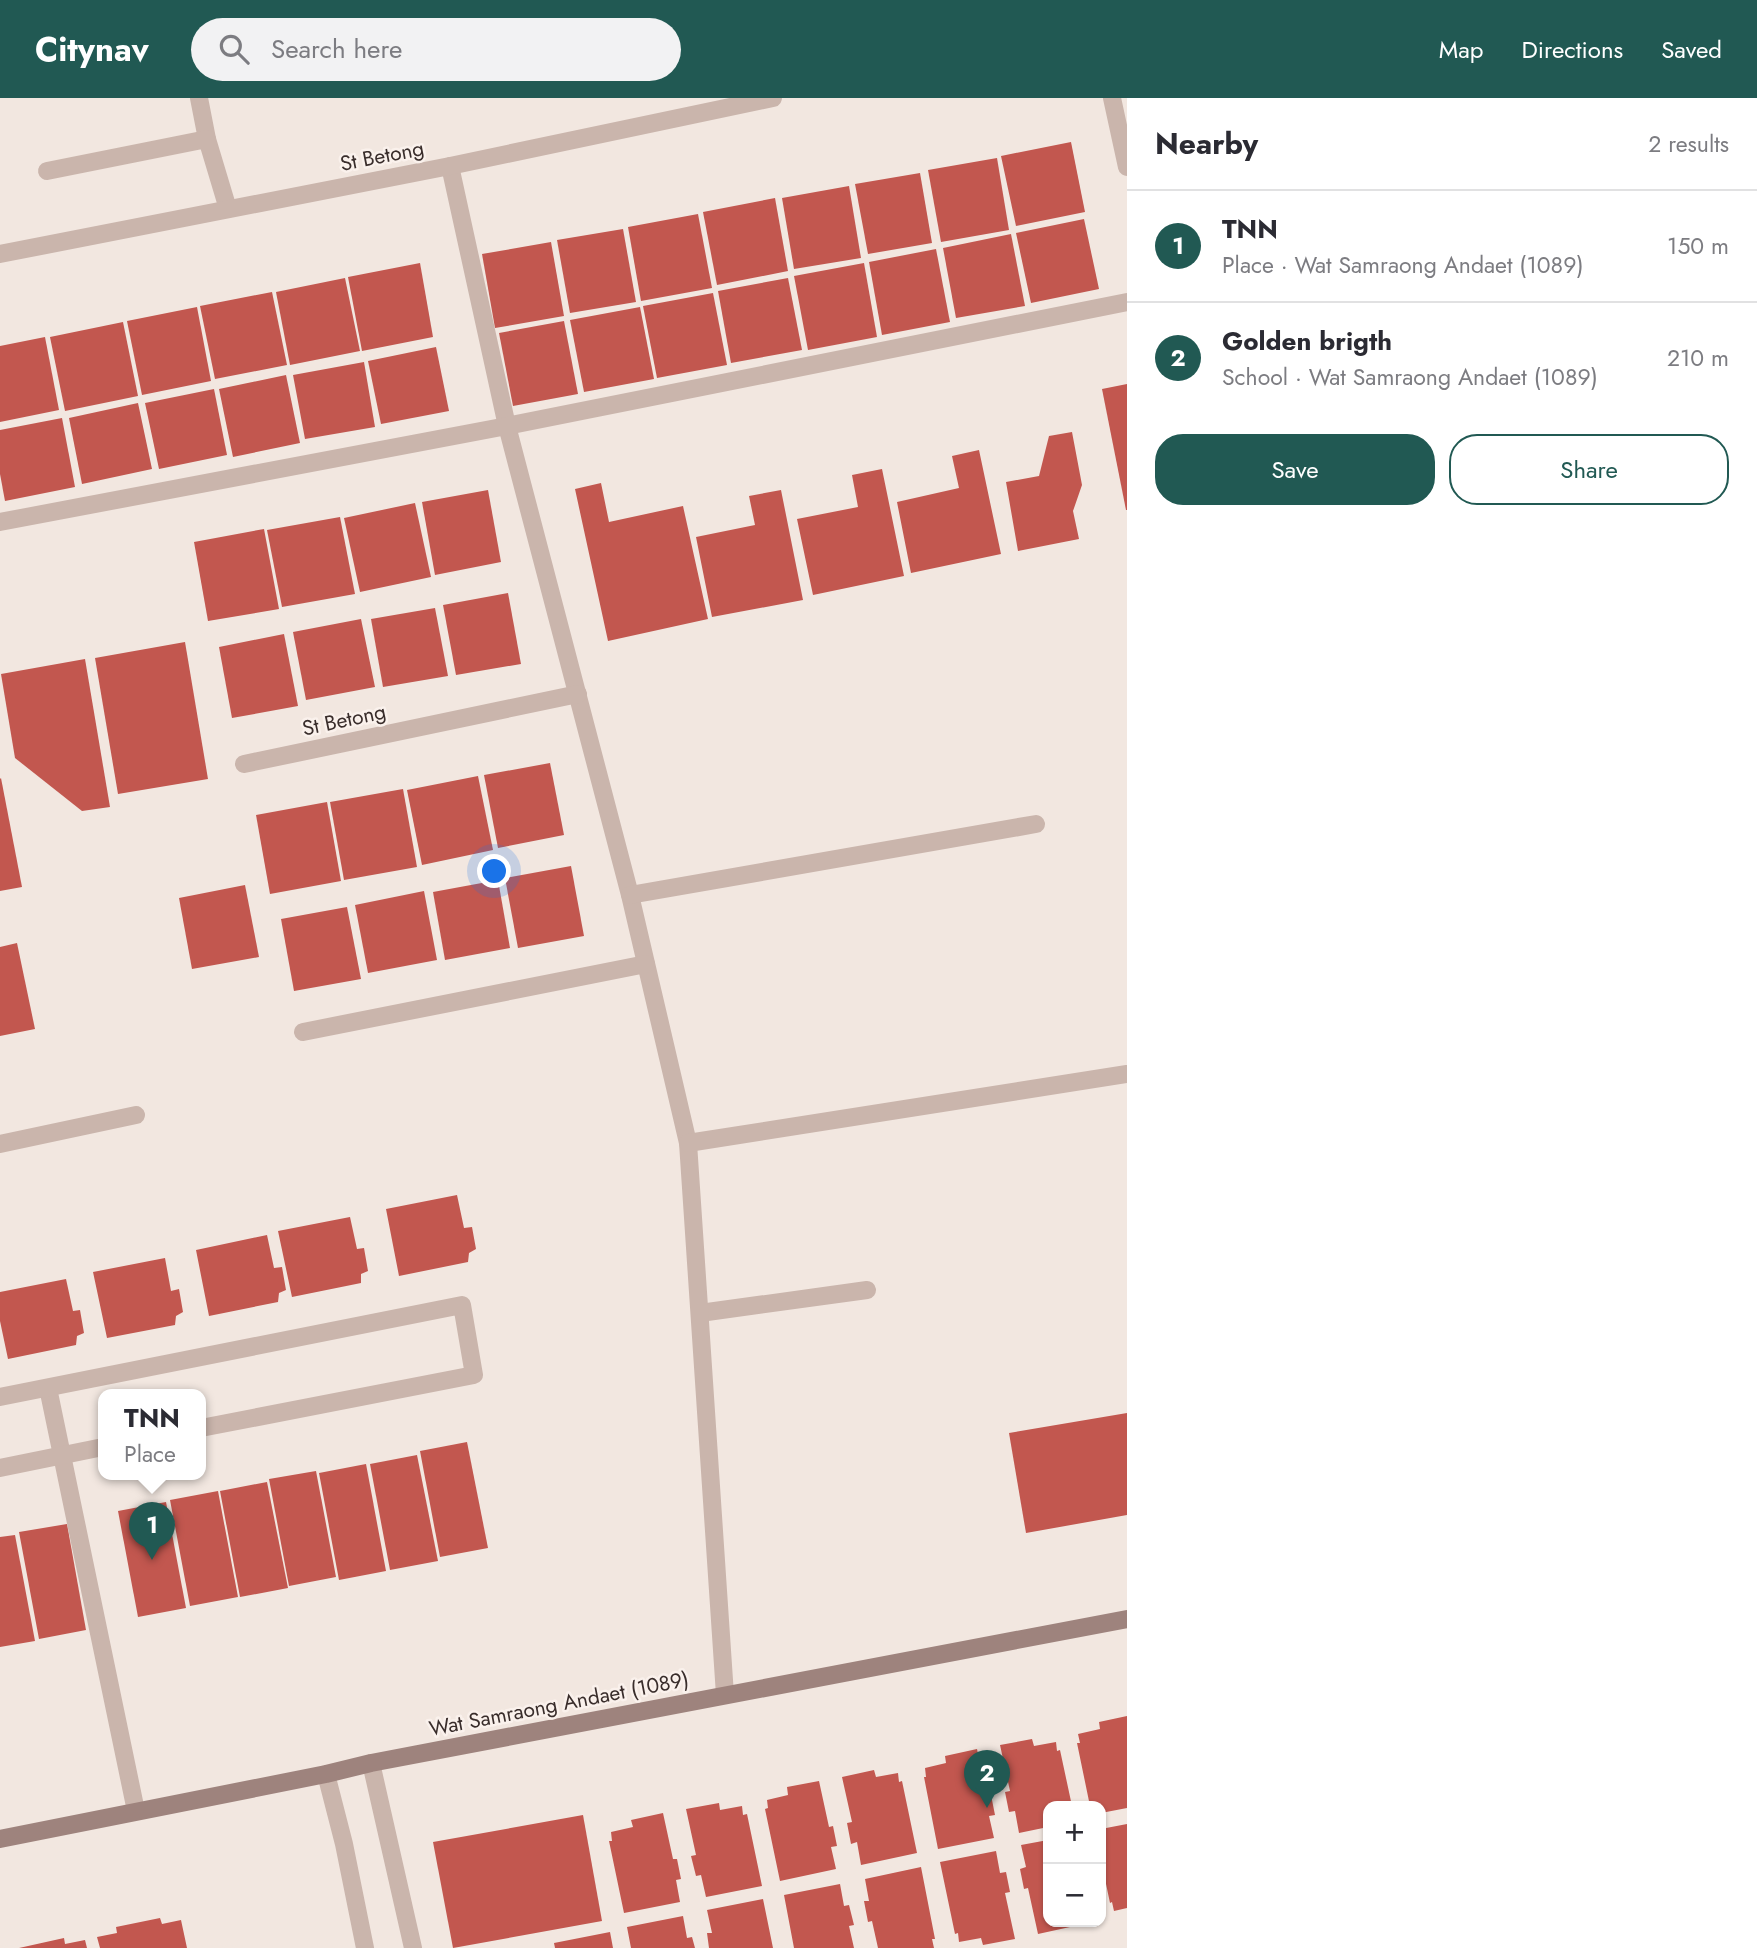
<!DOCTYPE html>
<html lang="en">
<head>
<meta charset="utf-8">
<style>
  :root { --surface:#fff; --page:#f2f2f3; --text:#2b2b33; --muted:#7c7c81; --line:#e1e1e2; --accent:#215953 }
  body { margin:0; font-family:Jost,sans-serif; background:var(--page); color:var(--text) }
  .controls { position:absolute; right:21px; bottom:21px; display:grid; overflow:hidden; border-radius:14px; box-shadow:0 2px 5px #0004 }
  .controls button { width:63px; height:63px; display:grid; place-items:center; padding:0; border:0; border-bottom:2px solid var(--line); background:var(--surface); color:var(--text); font:35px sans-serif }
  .you { position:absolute; left:495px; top:774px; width:24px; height:24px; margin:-18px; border:5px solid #fff; border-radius:50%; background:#1a73e8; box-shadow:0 0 0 10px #1a73e833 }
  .badge { display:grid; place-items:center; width:46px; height:46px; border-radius:50%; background:var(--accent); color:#fff; font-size:23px; font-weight:700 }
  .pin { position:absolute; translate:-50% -58px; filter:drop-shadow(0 2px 4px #0008) }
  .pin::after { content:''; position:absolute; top:37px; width:24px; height:21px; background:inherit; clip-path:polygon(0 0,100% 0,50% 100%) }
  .popup { position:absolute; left:98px; top:1291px; width:108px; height:91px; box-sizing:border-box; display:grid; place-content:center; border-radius:14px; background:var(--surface); filter:drop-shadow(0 2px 5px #0005); font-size:23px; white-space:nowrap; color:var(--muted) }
  .popup b { font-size:26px; color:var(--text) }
  .popup::after { content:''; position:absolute; left:50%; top:100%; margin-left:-14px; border:14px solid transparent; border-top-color:var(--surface) }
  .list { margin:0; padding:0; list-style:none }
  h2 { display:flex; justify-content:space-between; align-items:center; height:91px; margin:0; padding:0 28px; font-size:30px }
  h2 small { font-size:23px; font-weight:400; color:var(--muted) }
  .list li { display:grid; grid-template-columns:46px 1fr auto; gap:21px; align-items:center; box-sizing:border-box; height:112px; padding:0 28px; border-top:2px solid var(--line) }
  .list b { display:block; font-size:26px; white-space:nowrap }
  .list p { margin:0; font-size:23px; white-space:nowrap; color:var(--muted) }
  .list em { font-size:23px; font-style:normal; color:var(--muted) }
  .actions { display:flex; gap:14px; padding:21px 28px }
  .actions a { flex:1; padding:16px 0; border:2px solid var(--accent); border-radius:28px; text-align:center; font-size:24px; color:var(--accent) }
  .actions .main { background:var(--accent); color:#fff }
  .icon { flex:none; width:38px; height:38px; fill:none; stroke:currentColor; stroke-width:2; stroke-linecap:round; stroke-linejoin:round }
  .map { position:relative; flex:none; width:1127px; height:1850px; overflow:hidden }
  header { display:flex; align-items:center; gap:42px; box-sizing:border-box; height:98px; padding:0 35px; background:var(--accent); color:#fff }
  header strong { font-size:33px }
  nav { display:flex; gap:38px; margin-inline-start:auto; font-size:24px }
  .search { width:490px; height:63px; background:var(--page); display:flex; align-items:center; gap:18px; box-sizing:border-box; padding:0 24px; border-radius:38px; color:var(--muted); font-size:26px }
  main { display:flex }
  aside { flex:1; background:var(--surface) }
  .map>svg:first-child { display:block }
  .building { fill:#c2574f }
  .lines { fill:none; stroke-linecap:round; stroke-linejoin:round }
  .service { stroke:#cab5ac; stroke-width:18 }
  .minor { stroke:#cab5ac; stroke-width:18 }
  .secondary { stroke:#9e837d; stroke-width:18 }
  .labels { text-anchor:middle; stroke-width:5; stroke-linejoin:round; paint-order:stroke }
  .street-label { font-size:21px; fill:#392d2b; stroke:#faf1ec }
</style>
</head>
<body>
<header>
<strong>Citynav</strong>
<div class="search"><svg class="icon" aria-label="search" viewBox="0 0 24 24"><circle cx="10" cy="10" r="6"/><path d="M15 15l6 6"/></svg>Search here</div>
<nav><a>Map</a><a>Directions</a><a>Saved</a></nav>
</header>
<main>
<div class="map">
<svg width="1127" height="1850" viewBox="0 0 1127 1850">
  <rect width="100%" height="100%" fill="#f2e7e0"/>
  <g class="building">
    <polygon points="1071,44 1085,114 1016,128 1001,58"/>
    <polygon points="997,60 1009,132 941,144 928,72"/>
    <polygon points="920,75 932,145 868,156 855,86"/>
    <polygon points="849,88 861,160 794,171 782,100"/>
    <polygon points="775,100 788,173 717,187 703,114"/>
    <polygon points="698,116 712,190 641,203 628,129"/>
    <polygon points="1084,121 1099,191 1031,205 1016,135"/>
    <polygon points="623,131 636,204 570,215 557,142"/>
    <polygon points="1011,136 1025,208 956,220 943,150"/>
    <polygon points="551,144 564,218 495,230 482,156"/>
    <polygon points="936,151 950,224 882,237 869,164"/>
    <polygon points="420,165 433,239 362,253 348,179"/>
    <polygon points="864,165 877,239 808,252 794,178"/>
    <polygon points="345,180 360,253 290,267 276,194"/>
    <polygon points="788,180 802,252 731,265 718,193"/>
    <polygon points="272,194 287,267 215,281 200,208"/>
    <polygon points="713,195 727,267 657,280 643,208"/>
    <polygon points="197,209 211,283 142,297 127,223"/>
    <polygon points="640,209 654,281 584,294 570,222"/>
    <polygon points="564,223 578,296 513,308 499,235"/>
    <polygon points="123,224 138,298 65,313 50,239"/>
    <polygon points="45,239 59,312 0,324 0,248"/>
    <polygon points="436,249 449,313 381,326 368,263"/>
    <polygon points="364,264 375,329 305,341 293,277"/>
    <polygon points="286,277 300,345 233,359 219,291"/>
    <polygon points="1127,286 1127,412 1126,412 1102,291"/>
    <polygon points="214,291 227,357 159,371 145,305"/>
    <polygon points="138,305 152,371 82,386 69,320"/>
    <polygon points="62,320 75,389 5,403 0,376 0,332"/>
    <polygon points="1072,334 1082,387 1073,413 1079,441 1018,453 1006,384 1039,378 1049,338"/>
    <polygon points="979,352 1001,456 911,475 897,404 959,390 952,358"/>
    <polygon points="882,371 904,478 813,497 797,421 858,409 852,377"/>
    <polygon points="601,385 609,424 683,408 708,521 608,543 575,391"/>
    <polygon points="488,392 501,464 435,477 422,404"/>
    <polygon points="781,392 803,502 712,519 696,439 755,427 749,398"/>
    <polygon points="415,405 431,479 360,494 344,420"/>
    <polygon points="340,419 355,496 282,509 267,432"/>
    <polygon points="264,431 279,511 208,523 194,444"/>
    <polygon points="508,495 521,566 456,577 443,507"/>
    <polygon points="435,510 448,578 383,589 371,521"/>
    <polygon points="361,521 375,589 306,602 293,534"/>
    <polygon points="284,536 298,608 232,620 219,549"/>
    <polygon points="185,544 208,681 118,696 95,560"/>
    <polygon points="85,561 110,709 82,713 15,660 1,576"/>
    <polygon points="550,665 564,737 498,750 484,677"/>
    <polygon points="478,678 493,752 422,767 407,692"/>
    <polygon points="1,680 22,789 0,793 0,681"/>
    <polygon points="403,691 417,769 344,782 330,704"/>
    <polygon points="327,704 341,783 270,796 256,717"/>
    <polygon points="571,768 584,838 518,850 505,780"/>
    <polygon points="498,782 510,850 445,862 433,794"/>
    <polygon points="245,787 259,859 192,871 179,800"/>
    <polygon points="424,793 437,862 368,875 355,807"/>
    <polygon points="347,809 361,881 294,893 281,821"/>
    <polygon points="17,845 35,931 0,938 0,849"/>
    <polygon points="457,1097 464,1130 472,1129 476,1151 469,1155 468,1164 399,1178 386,1111"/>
    <polygon points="350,1119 357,1151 364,1150 368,1173 361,1176 361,1185 292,1199 278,1133"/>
    <polygon points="267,1137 274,1170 282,1169 286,1192 279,1195 278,1204 209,1218 196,1152"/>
    <polygon points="165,1160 171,1193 179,1191 183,1214 176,1218 175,1227 107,1240 93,1174"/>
    <polygon points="66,1181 73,1213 80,1212 84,1235 77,1238 76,1247 8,1261 0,1223 0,1194"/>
    <polygon points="1127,1315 1127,1417 1026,1435 1009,1335"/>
    <polygon points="467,1344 488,1450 440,1459 420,1353"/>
    <polygon points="417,1357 438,1463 390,1472 370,1366"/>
    <polygon points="366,1366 386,1473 339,1482 319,1375"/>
    <polygon points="316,1373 336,1479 289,1488 269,1381"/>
    <polygon points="267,1384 288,1490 240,1499 220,1393"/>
    <polygon points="218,1393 238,1499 190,1508 170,1402"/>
    <polygon points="166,1404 186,1510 138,1519 118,1413"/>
    <polygon points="67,1426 86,1532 39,1541 19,1434"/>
    <polygon points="15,1437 35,1543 0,1549 0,1439"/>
    <polygon points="1127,1618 1127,1710 1101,1715 1101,1708 1090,1708 1077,1645 1080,1645 1078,1636 1100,1631 1099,1624"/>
    <polygon points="1032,1641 1034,1648 1056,1644 1057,1653 1060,1652 1072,1708 1048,1708 1048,1729 1019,1735 1015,1713 1009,1714 1005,1694 1010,1693 1000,1647"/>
    <polygon points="977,1651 987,1697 991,1697 995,1717 989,1718 994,1740 938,1751 924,1679 926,1679 925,1670 946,1665 945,1658"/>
    <polygon points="874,1672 876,1679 898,1675 899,1684 902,1683 917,1755 861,1767 857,1744 851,1746 847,1725 852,1724 842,1679"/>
    <polygon points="819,1683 829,1729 833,1728 837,1748 831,1749 836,1771 780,1783 765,1711 768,1710 767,1702 788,1697 787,1689"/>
    <polygon points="719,1705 720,1712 742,1708 743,1717 747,1716 762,1788 706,1799 701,1777 696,1778 691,1758 696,1757 686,1711"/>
    <polygon points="663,1715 673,1761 677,1761 681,1781 676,1782 680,1804 624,1815 609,1743 612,1743 611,1734 633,1729 631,1722"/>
    <polygon points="583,1717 602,1823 453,1850 433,1744"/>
    <polygon points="1127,1726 1127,1810 1114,1813 1112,1804 1110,1805 1101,1762 1101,1731"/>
    <polygon points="1048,1742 1048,1824 1069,1824 1070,1829 1038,1836 1028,1790 1024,1791 1020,1771 1026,1769 1021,1747"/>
    <polygon points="996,1753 1000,1775 1006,1774 1010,1794 1005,1795 1015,1841 983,1847 981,1840 959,1844 958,1835 955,1836 940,1764"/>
    <polygon points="921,1769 935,1841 932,1841 934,1850 878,1850 872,1823 868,1824 864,1803 869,1803 865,1781"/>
    <polygon points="840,1786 844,1808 849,1807 854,1827 849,1828 854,1850 794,1850 784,1797"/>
    <polygon points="763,1801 773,1850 709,1850 707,1835 712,1835 707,1812"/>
    <polygon points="683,1818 687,1840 692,1839 695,1850 631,1850 627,1829"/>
    <polygon points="160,1820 162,1826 181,1822 187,1850 100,1850 97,1839 117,1835 116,1829"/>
    <polygon points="610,1834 613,1850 555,1850 554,1845"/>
    <polygon points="64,1840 65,1846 85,1842 87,1850 19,1850"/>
  </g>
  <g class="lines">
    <polyline class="service" points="700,1215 867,1192"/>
    <g class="minor">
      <polyline points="199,0 207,41"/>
      <polyline points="1112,0 1127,69"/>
      <polyline points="450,68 507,328 630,797 688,1045 725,1597"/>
      <polyline points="47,73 207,41 228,111"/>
      <polyline points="0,156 450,68 773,0"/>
      <polyline points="0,424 507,328 1127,204"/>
      <polyline points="244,666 578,596"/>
      <polyline points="630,797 1036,726"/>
      <polyline points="303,934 646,866"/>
      <polyline points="688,1045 1127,976"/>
      <polyline points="0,1046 136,1017"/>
      <polyline points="48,1290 136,1713"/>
      <polyline points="0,1299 462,1207 474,1277 201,1330"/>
      <polyline points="0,1370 103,1349"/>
      <polyline points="371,1665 413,1850"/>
      <polyline points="326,1676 344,1746 365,1850"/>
    </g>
    <polyline class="secondary" points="0,1741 326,1676 371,1665 1127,1521"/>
  </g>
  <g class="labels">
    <g class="street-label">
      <text transform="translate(382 58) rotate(-11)" y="7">St Betong</text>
      <text transform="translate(344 622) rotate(-12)" y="7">St Betong</text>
      <text transform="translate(559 1606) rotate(-11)" y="7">Wat Samraong Andaet (1089)</text>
    </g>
  </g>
</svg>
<div class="controls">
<button>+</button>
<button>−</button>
</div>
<div class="you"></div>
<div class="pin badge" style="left:152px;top:1462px">1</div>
<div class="popup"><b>TNN</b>Place</div>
<div class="pin badge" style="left:987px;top:1710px">2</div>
</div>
<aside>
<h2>Nearby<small>2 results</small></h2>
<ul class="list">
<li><span class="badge">1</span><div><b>TNN</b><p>Place · Wat Samraong Andaet (1089)</p></div><em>150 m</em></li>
<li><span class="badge">2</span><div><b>Golden brigth</b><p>School · Wat Samraong Andaet (1089)</p></div><em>210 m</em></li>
</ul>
<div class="actions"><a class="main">Save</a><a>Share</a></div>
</aside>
</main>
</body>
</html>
